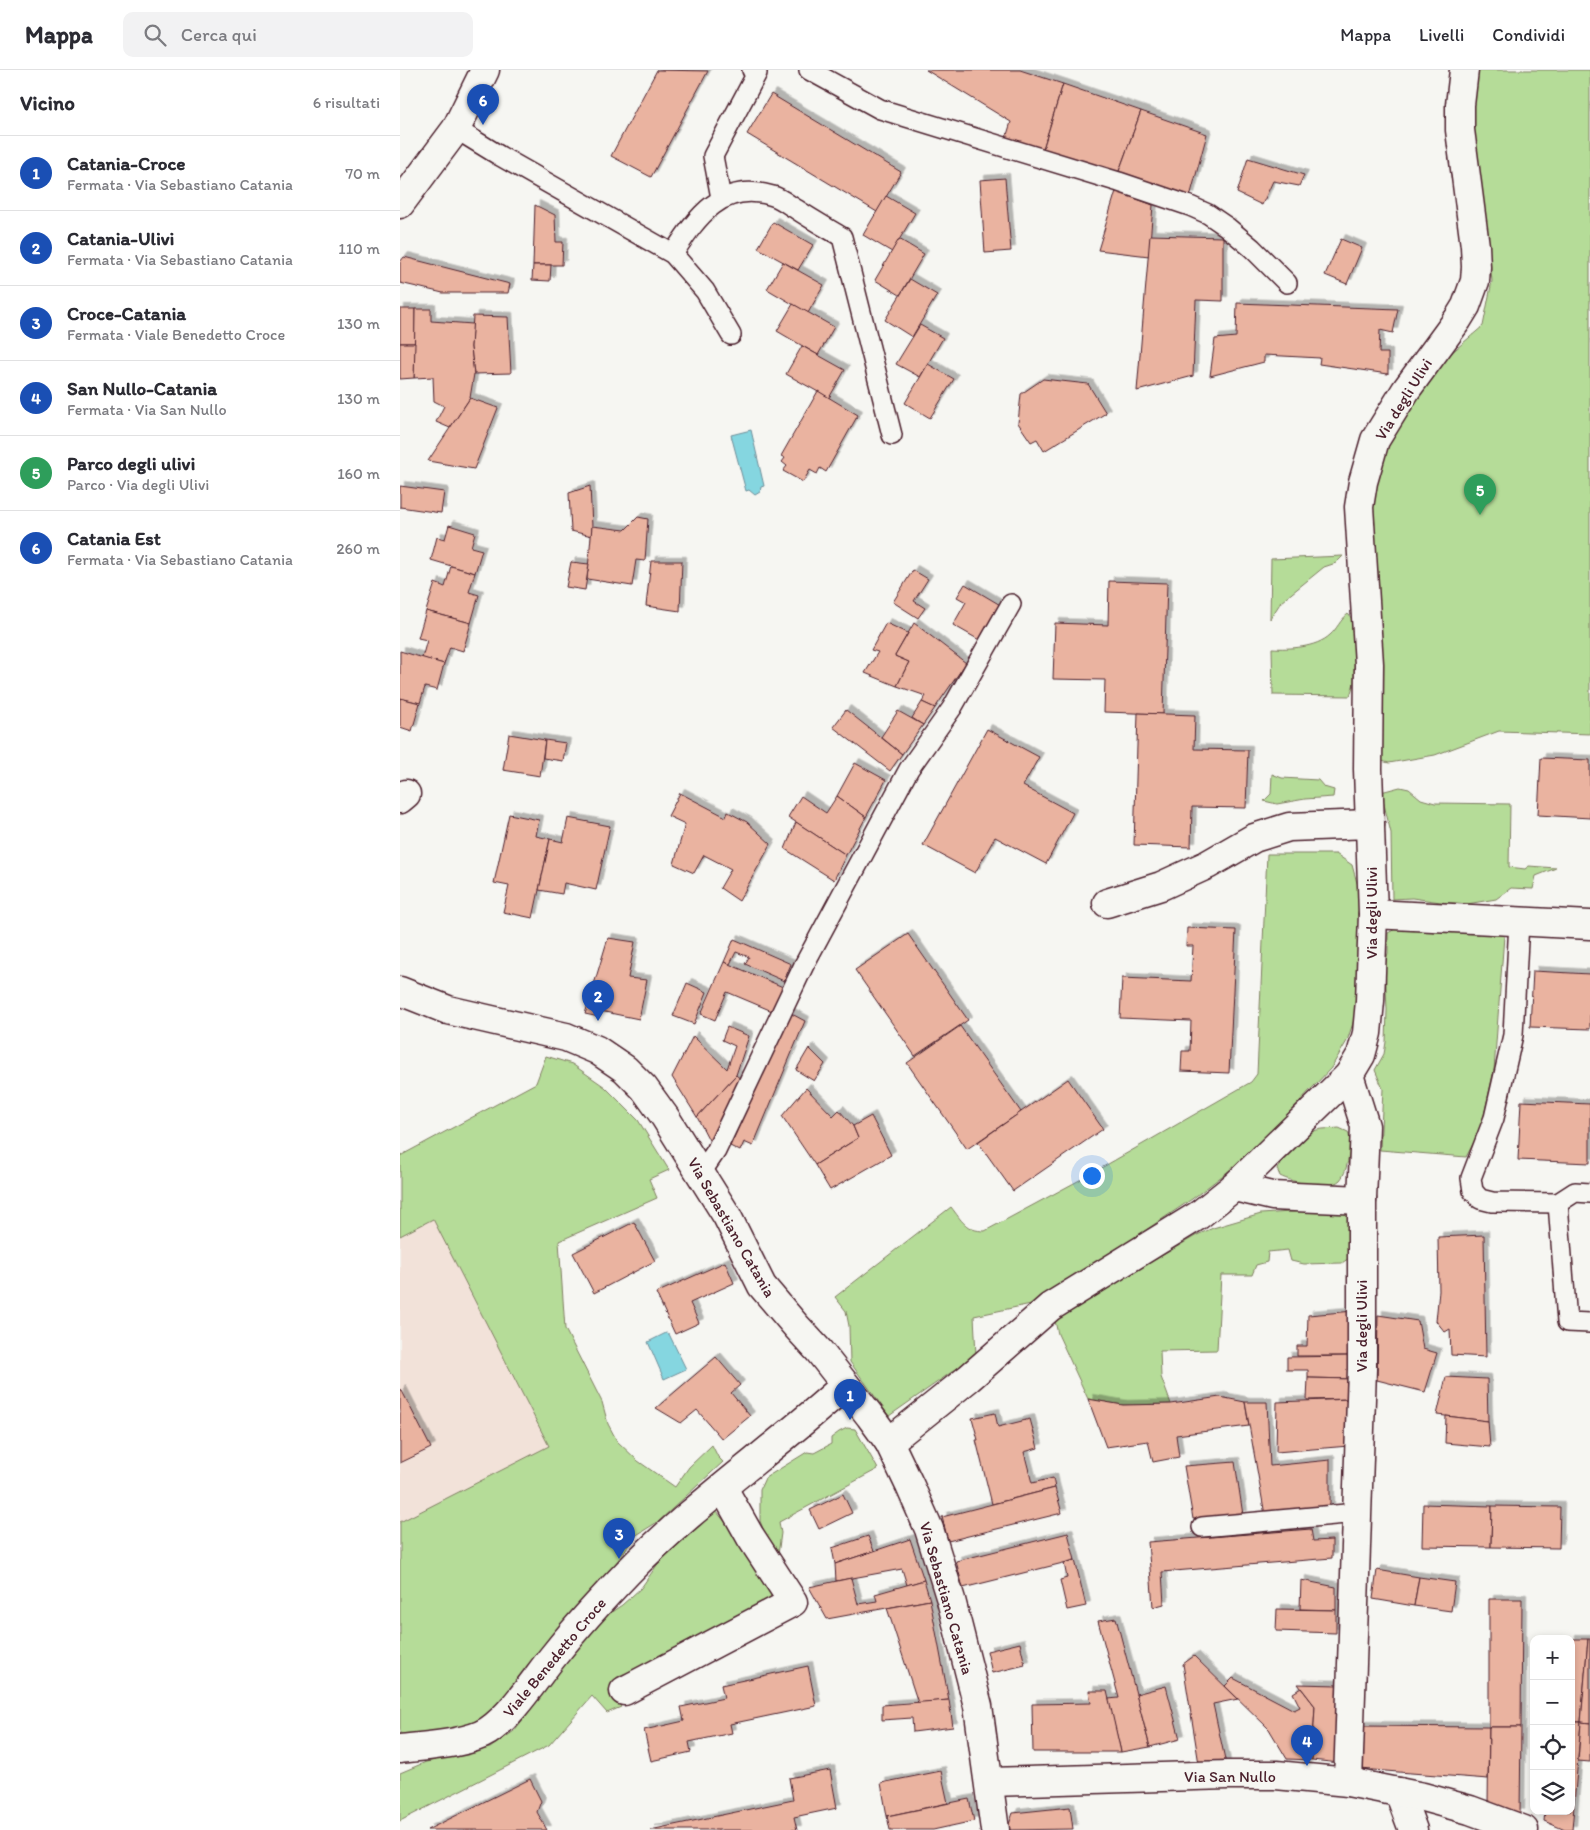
<!DOCTYPE html>
<html lang="it">
<head>
<meta charset="utf-8">
<style>
  :root { --surface:#fff; --page:#f2f2f3; --text:#2b2b33; --muted:#7c7c81; --line:#e1e1e2; --accent:#db2777 }
  body { margin:0; font-family:Itim,sans-serif; background:var(--page); color:var(--text) }
  .controls { position:absolute; right:15px; bottom:15px; display:grid; overflow:hidden; border-radius:10px; box-shadow:0 2px 8px #0003 }
  .controls button { width:45px; height:45px; display:grid; place-items:center; padding:0; border:0; border-bottom:1px solid var(--line); background:var(--surface); color:var(--text); font:25px sans-serif }
  .you { position:absolute; left:691px; top:1105px; width:18px; height:18px; margin:-12px; border:4px solid #fff; border-radius:50%; background:#1a73e8; box-shadow:0 0 0 8px #1a73e833 }
  .badge { display:grid; place-items:center; width:32px; height:32px; border-radius:50%; background:var(--accent); color:#fff; font-size:16px; font-weight:700 }
  .pin { position:absolute; translate:-50% -41px; filter:drop-shadow(0 1px 2px #0008) }
  .pin::after { content:''; position:absolute; top:26px; width:18px; height:15px; background:inherit; clip-path:polygon(0 0,100% 0,50% 100%) }
  .list { margin:0; padding:0; list-style:none }
  h2 { display:flex; justify-content:space-between; align-items:center; height:65px; margin:0; padding:0 20px; font-size:21px }
  h2 small { font-size:16px; font-weight:400; color:var(--muted) }
  .list li { display:grid; grid-template-columns:32px 1fr auto; gap:15px; align-items:center; box-sizing:border-box; height:75px; padding:0 20px; border-top:1px solid var(--line) }
  .list b { display:block; font-size:19px; white-space:nowrap }
  .list p { margin:0; font-size:16px; white-space:nowrap; color:var(--muted) }
  .list em { font-size:16px; font-style:normal; color:var(--muted) }
  .icon { flex:none; width:28px; height:28px; fill:none; stroke:currentColor; stroke-width:2; stroke-linecap:round; stroke-linejoin:round }
  .map { position:relative; flex:none; width:1190px; height:1760px; overflow:hidden }
  header { display:flex; align-items:center; gap:30px; box-sizing:border-box; height:70px; padding:0 25px; background:var(--surface); border-bottom:1px solid var(--line) }
  header strong { font-size:24px }
  nav { display:flex; gap:28px; margin-inline-start:auto; font-size:18px }
  .search { width:350px; height:45px; background:var(--page); display:flex; align-items:center; gap:12px; box-sizing:border-box; padding:0 18px; border-radius:10px; color:var(--muted); font-size:19px }
  main { display:flex }
  aside { flex:1; background:var(--surface) }
  .map>svg:first-child { display:block }
  .built { fill:#f2e2d9 }
  .green { fill:#b5dc98; stroke:#807e62 }
  .water { fill:#85d6e0; stroke:#6d8d98 }
  .building { fill:#eab3a0; stroke:#4a1f2b; filter:url(#shadow) }
  .lines { fill:none; stroke-linecap:round; stroke-linejoin:round }
  .service-casing { stroke:#4a1f2b; stroke-width:22 }
  .minor-casing { stroke:#4a1f2b; stroke-width:31 }
  .secondary-casing { stroke:#4a1f2b; stroke-width:31 }
  .service { stroke:#f6f6f2; stroke-width:19 }
  .minor { stroke:#f6f6f2; stroke-width:28 }
  .secondary { stroke:#f6f6f2; stroke-width:28 }
  .labels { text-anchor:middle; stroke-width:4; stroke-linejoin:round; paint-order:stroke }
  .street-label { font-size:16px; fill:#4a1f2b; stroke:#f6f6f2 }
</style>
</head>
<body>
<header>
<strong>Mappa</strong>
<div class="search"><svg class="icon" aria-label="search" viewBox="0 0 24 24"><circle cx="10" cy="10" r="6"/><path d="M15 15l6 6"/></svg>Cerca qui</div>
<nav><a>Mappa</a><a>Livelli</a><a>Condividi</a></nav>
</header>
<main>
<aside>
<h2>Vicino<small>6 risultati</small></h2>
<ul class="list">
<li><span class="badge" style="background:#1a4fb4">1</span><div><b>Catania-Croce</b><p>Fermata · Via Sebastiano Catania</p></div><em>70 m</em></li>
<li><span class="badge" style="background:#1a4fb4">2</span><div><b>Catania-Ulivi</b><p>Fermata · Via Sebastiano Catania</p></div><em>110 m</em></li>
<li><span class="badge" style="background:#1a4fb4">3</span><div><b>Croce-Catania</b><p>Fermata · Viale Benedetto Croce</p></div><em>130 m</em></li>
<li><span class="badge" style="background:#1a4fb4">4</span><div><b>San Nullo-Catania</b><p>Fermata · Via San Nullo</p></div><em>130 m</em></li>
<li><span class="badge" style="background:#2e9e5b">5</span><div><b>Parco degli ulivi</b><p>Parco · Via degli Ulivi</p></div><em>160 m</em></li>
<li><span class="badge" style="background:#1a4fb4">6</span><div><b>Catania Est</b><p>Fermata · Via Sebastiano Catania</p></div><em>260 m</em></li>
</ul>
</aside>
<div class="map">
<svg width="1190" height="1760" viewBox="0 0 1190 1760">
  <defs>
    <filter id="shadow"><feDropShadow dx="4.5" dy="-4.5" stdDeviation="0" flood-color="#0004"/></filter>
  </defs>
  <rect width="100%" height="100%" fill="#f6f6f2"/>
  <filter id="ink" filterUnits="userSpaceOnUse"><feTurbulence type="fractalNoise" baseFrequency=".02" numOctaves="2"/><feDisplacementMap in="SourceGraphic" scale="10" xChannelSelector="R" yChannelSelector="G"/><feConvolveMatrix kernelMatrix="1 2 1 2 8 2 1 2 1" color-interpolation-filters="sRGB"/></filter>
  <g filter="url(#ink)">
    <polygon class="built" points="33,1149 149,1376 0,1452 0,1166"/>
    <g class="green">
      <polygon points="1076,0 1190,0 1190,664 1099,661 1035,685 989,693 978,690 971,425 988,367 1036,296 1083,256 1092,211 1088,168 1071,48"/>
      <polygon points="943,486 936,493 924,497 881,532 870,549 871,489"/>
      <path d="M 948,544 L 953,550 L 955,560 L 954,613 L 950,626 L 873,625 L 872,578 C 889,579 916,578 930,565 C 937,559 940,550 948,544 Z"/>
      <polygon points="872,704 882,708 918,710 924,717 934,720 933,727 905,729 877,734 864,731 871,724"/>
      <polygon points="1000,717 1009,719 1021,729 1035,733 1110,734 1109,797 1125,799 1129,796 1156,798 1136,806 1133,819 1111,818 1096,829 1067,834 1048,833 1012,828 992,829 991,763 981,722"/>
      <path d="M 867,784 L 936,784 L 952,795 L 957,813 L 960,818 L 961,868 L 955,947 L 947,971 L 931,998 L 866,1067 L 839,1093 L 792,1129 L 700,1191 L 631,1234 L 574,1246 L 576,1285 L 489,1346 L 450,1292 L 449,1256 L 446,1241 L 435,1227 L 551,1137 C 562,1151 566,1161 585,1161 L 689,1105 L 851,1012 L 857,1004 Z"/>
      <polygon points="997,858 1101,860 1104,866 1094,1000 1081,1059 1066,1087 980,1080 983,1019 975,1000 984,984 986,972 987,940 985,895 988,883 988,863"/>
      <polygon points="146,986 172,994 205,1017 238,1050 269,1100 249,1109 257,1128 159,1171 165,1259 202,1332 208,1354 217,1371 238,1391 275,1417 289,1397 312,1375 318,1387 323,1392 259,1451 235,1466 209,1503 91,1643 76,1655 0,1667 0,1452 149,1376 33,1149 0,1166 0,1086 136,1013"/>
      <path d="M 939,1058 L 948,1062 C 951,1071 951,1079 948,1089 C 947,1096 945,1104 940,1110 C 929,1121 891,1112 880,1106 L 877,1099 C 881,1090 905,1064 914,1061 C 921,1058 931,1059 939,1058 Z"/>
      <polygon points="906,1141 941,1142 949,1144 949,1188 942,1193 904,1194 891,1191 888,1180 868,1182 867,1192 856,1195 852,1205 821,1205 817,1280 760,1281 761,1307 771,1334 723,1335 688,1329 658,1264 655,1251 712,1215 797,1165 813,1158 861,1144"/>
      <polygon points="447,1358 455,1359 478,1399 379,1452 381,1463 378,1485 365,1464 360,1451 360,1419 365,1408 407,1382 414,1383 431,1374 431,1368 439,1362"/>
      <path d="M 316,1441 L 338,1467 L 372,1519 L 371,1528 L 362,1535 L 235,1601 C 218,1605 214,1606 209,1622 L 221,1637 L 207,1643 L 192,1626 L 149,1675 L 0,1751 L 0,1703 L 26,1692 L 90,1678 L 114,1661 L 186,1565 L 207,1545 L 222,1535 L 241,1518 L 257,1495 L 277,1473 Z"/>
    </g>
    <g class="water">
      <polygon points="351,360 364,416 361,417 360,422 355,425 349,420 346,421 331,365"/>
      <polygon points="266,1263 269,1264 286,1299 264,1309 248,1272"/>
    </g>
    <g class="building">
      <polygon points="257,0 308,1 251,107 211,86"/>
      <polygon points="526,0 620,0 663,14 643,79 606,68 611,52"/>
      <polygon points="663,14 741,41 718,104 643,79"/>
      <polygon points="371,24 501,102 477,142 347,64"/>
      <polygon points="741,41 807,64 790,127 718,104"/>
      <polygon points="848,88 904,105 899,116 873,111 862,135 837,123"/>
      <polygon points="605,108 611,181 585,183 580,110"/>
      <polygon points="716,121 753,135 749,186 698,180"/>
      <polygon points="486,126 515,143 492,182 463,165"/>
      <polygon points="135,135 155,145 156,172 163,172 162,195 133,195"/>
      <polygon points="373,152 413,175 398,200 358,178"/>
      <polygon points="750,165 823,167 823,231 796,230 793,306 737,321"/>
      <polygon points="499,169 524,184 500,225 475,210"/>
      <polygon points="941,169 962,178 947,214 925,205"/>
      <polygon points="4,187 110,214 108,223 43,223 0,213 0,192"/>
      <polygon points="383,192 424,215 408,243 367,219"/>
      <polygon points="133,195 151,195 150,211 132,210"/>
      <polygon points="510,209 537,225 512,267 485,250"/>
      <polygon points="837,233 998,239 993,263 980,260 979,283 988,283 988,304 919,294 920,288 864,285 864,292 810,306 815,269 836,267"/>
      <polygon points="393,234 434,257 418,285 377,261"/>
      <rect x="0" y="239" width="15" height="34"/>
      <polygon points="15,239 31,239 31,251 73,254 71,277 74,304 70,328 50,358 36,352 44,336 34,331 33,307 14,308"/>
      <polygon points="73,246 108,247 111,303 74,304 71,277"/>
      <polygon points="520,255 543,268 520,307 496,294"/>
      <polygon points="0,273 15,273 14,308 0,309"/>
      <polygon points="402,276 445,300 429,328 386,304"/>
      <polygon points="528,294 554,309 530,348 505,333"/>
      <polygon points="643,309 688,314 706,343 644,381 637,369 631,372 618,353 621,324"/>
      <polygon points="418,321 458,345 426,402 420,398 417,404 410,400 403,412 383,401 387,396 382,392 385,388 381,386"/>
      <polygon points="70,328 98,338 74,399 28,391"/>
      <polygon points="0,416 44,422 41,443 0,437"/>
      <polygon points="190,416 192,456 192,466 171,461 169,423"/>
      <polygon points="238,447 248,449 245,491 236,490 232,516 187,509 192,456 225,460"/>
      <polygon points="49,455 75,463 71,477 82,480 75,503 31,490 37,467 45,469"/>
      <polygon points="251,491 282,491 280,541 246,536"/>
      <polygon points="171,492 189,494 185,520 166,517"/>
      <polygon points="51,496 75,503 69,522 79,525 71,553 26,541 35,513 45,517"/>
      <polygon points="513,500 528,509 514,531 525,538 518,548 493,532"/>
      <polygon points="709,511 767,513 763,644 704,642 705,610 653,609 655,553 708,555"/>
      <polygon points="565,514 602,536 581,571 553,555 566,532 557,527"/>
      <polygon points="26,541 71,553 63,581 50,577 44,594 22,588 27,570 18,568"/>
      <polygon points="486,553 508,563 495,586 509,592 497,616 465,603 478,582 471,580"/>
      <polygon points="514,553 566,593 535,638 522,632 526,626 497,616 509,592 495,586"/>
      <polygon points="0,581 44,594 37,620 25,617 20,633 0,628"/>
      <polygon points="0,628 20,633 12,661 0,657"/>
      <polygon points="522,632 535,638 523,655 512,648"/>
      <polygon points="446,640 502,684 490,701 433,657"/>
      <polygon points="498,641 523,655 502,684 481,667"/>
      <polygon points="738,643 795,645 794,679 848,680 846,738 792,737 791,777 734,775"/>
      <polygon points="587,659 639,687 623,716 673,743 646,794 595,767 575,803 523,775"/>
      <polygon points="109,664 145,670 140,706 103,700"/>
      <polygon points="145,670 166,673 163,691 143,688"/>
      <polygon points="1141,688 1190,690 1190,748 1138,745"/>
      <polygon points="455,693 486,710 466,747 437,726"/>
      <polygon points="280,723 326,747 328,742 347,752 371,774 339,831 320,818 331,799 304,785 294,803 274,794 285,754 268,746"/>
      <polygon points="401,726 426,743 437,726 466,747 446,785 388,747"/>
      <polygon points="109,744 139,750 136,766 150,769 133,848 103,842 109,816 94,813"/>
      <polygon points="168,748 210,756 196,820 164,813 162,824 139,820 150,769 163,772"/>
      <polygon points="396,752 446,785 434,810 385,779"/>
      <polygon points="787,858 836,860 829,1003 781,1001 782,981 790,981 791,951 720,948 722,908 791,911 793,876 786,876"/>
      <polygon points="508,864 568,950 515,986 455,900"/>
      <polygon points="208,868 235,872 228,908 247,910 239,949 200,941 199,947 185,944"/>
      <polygon points="334,869 391,894 384,911 345,894 349,887 336,882 330,894 324,892"/>
      <polygon points="324,892 383,917 372,941 327,922 315,950 301,944"/>
      <polygon points="1133,901 1190,904 1190,959 1130,957"/>
      <polygon points="287,913 307,922 294,954 273,946"/>
      <polygon points="390,943 405,951 353,1076 344,1072 340,1081 330,1076"/>
      <polygon points="560,956 621,1042 567,1079 507,993"/>
      <polygon points="327,957 349,966 336,1005 297,1047 272,1007 293,966 327,999 335,976 322,970"/>
      <polygon points="409,978 425,994 414,1011 396,1000"/>
      <polygon points="336,1005 343,1011 311,1074 297,1047"/>
      <polygon points="668,1009 703,1059 613,1121 578,1072"/>
      <polygon points="406,1018 433,1046 439,1040 453,1056 458,1068 415,1095 382,1046"/>
      <polygon points="1121,1031 1190,1034 1190,1093 1118,1090"/>
      <polygon points="471,1046 491,1085 430,1120 415,1095 458,1068 453,1056"/>
      <polygon points="234,1152 255,1191 194,1223 173,1183"/>
      <polygon points="1084,1165 1086,1287 1051,1285 1050,1259 1045,1262 1036,1251 1039,1221 1038,1167"/>
      <polygon points="325,1192 334,1213 290,1233 299,1253 275,1264 256,1223"/>
      <polygon points="954,1241 952,1286 897,1286 897,1276 907,1276 908,1245"/>
      <polygon points="978,1245 1018,1251 1023,1279 1037,1283 1025,1322 977,1310"/>
      <polygon points="952,1286 952,1309 908,1308 908,1300 887,1300 887,1287"/>
      <polygon points="316,1287 340,1315 331,1323 350,1346 322,1369 297,1340 281,1353 256,1338"/>
      <polygon points="1046,1307 1087,1309 1088,1351 1037,1345"/>
      <polygon points="908,1308 952,1309 951,1329 907,1330"/>
      <polygon points="1,1319 31,1378 0,1393 0,1320"/>
      <polygon points="820,1327 845,1332 849,1356 776,1365 779,1387 753,1392 748,1371 706,1377 688,1329 723,1335 771,1334"/>
      <polygon points="951,1329 949,1376 876,1382 877,1332"/>
      <polygon points="845,1332 867,1332 870,1396 930,1390 930,1439 865,1445"/>
      <polygon points="595,1343 598,1357 630,1349 638,1378 624,1382 632,1413 653,1408 655,1418 592,1434 576,1370 578,1370 572,1348"/>
      <polygon points="1046,1346 1088,1351 1090,1377 1045,1373"/>
      <polygon points="835,1392 843,1445 793,1449 784,1396"/>
      <polygon points="655,1418 662,1443 548,1471 542,1447"/>
      <polygon points="443,1424 452,1443 419,1459 410,1440"/>
      <polygon points="1023,1434 1092,1436 1091,1477 1022,1476"/>
      <polygon points="1092,1436 1160,1437 1159,1478 1091,1477"/>
      <polygon points="911,1459 913,1471 932,1470 932,1488 762,1502 764,1534 753,1537 748,1472"/>
      <polygon points="668,1463 675,1490 563,1518 556,1491"/>
      <polygon points="468,1466 474,1481 435,1494 432,1478"/>
      <polygon points="510,1469 524,1510 507,1515 502,1499 436,1511 435,1494"/>
      <polygon points="675,1490 686,1536 667,1540 660,1510 667,1508 664,1493"/>
      <polygon points="977,1500 1019,1507 1014,1536 973,1529"/>
      <polygon points="1019,1507 1055,1512 1051,1541 1014,1536"/>
      <polygon points="451,1508 458,1534 477,1531 475,1524 524,1510 530,1530 427,1549 409,1517"/>
      <polygon points="901,1510 936,1517 936,1540 900,1539"/>
      <polygon points="1089,1529 1122,1529 1121,1657 1089,1657"/>
      <polygon points="530,1530 549,1630 518,1633 487,1538"/>
      <polygon points="877,1539 936,1540 936,1563 876,1561"/>
      <polygon points="716,1548 750,1677 721,1682 708,1629 719,1628 698,1551"/>
      <polygon points="1171,1569 1188,1569 1181,1652 1171,1652"/>
      <polygon points="1188,1569 1190,1569 1190,1653 1181,1652"/>
      <polygon points="620,1573 625,1595 592,1603 587,1581"/>
      <polygon points="794,1586 838,1629 813,1634 826,1694 799,1694 783,1594"/>
      <polygon points="408,1596 416,1636 330,1654 332,1663 289,1672 291,1682 251,1691 244,1660 284,1651 281,1637 324,1628 321,1615"/>
      <polygon points="833,1608 894,1640 900,1637 893,1623 901,1618 915,1636 912,1690 887,1689 869,1659 825,1616"/>
      <polygon points="898,1614 938,1615 939,1693 912,1690 915,1636"/>
      <polygon points="766,1616 780,1669 750,1677 736,1624"/>
      <polygon points="689,1621 707,1621 721,1682 633,1682 632,1634 691,1633"/>
      <polygon points="549,1630 553,1657 513,1662 512,1648 482,1650 482,1635"/>
      <polygon points="1171,1652 1181,1652 1172,1760 1165,1760 1144,1751 1145,1741 1171,1741"/>
      <polygon points="1181,1652 1190,1653 1190,1692 1178,1691"/>
      <polygon points="961,1656 1089,1657 1088,1709 960,1699"/>
      <polygon points="1089,1657 1121,1657 1120,1744 1088,1734"/>
      <polygon points="430,1700 437,1738 394,1747 397,1760 250,1760 393,1730 389,1708"/>
      <polygon points="541,1701 548,1733 487,1746 481,1713"/>
      <polygon points="130,1709 141,1731 137,1742 147,1760 27,1760"/>
      <polygon points="569,1729 574,1751 533,1760 490,1760 487,1746"/>
      <polygon points="670,1737 673,1759 607,1760 613,1743"/>
    </g>
    <g class="lines">
      <g class="service-casing">
        <g id="service">
          <polyline points="409,0 480,39 719,112 790,136 808,144 827,157 852,178 887,213"/>
          <polyline points="56,59 100,86 273,184 305,221 331,265"/>
          <polyline points="321,128 313,86 357,3 352,0"/>
          <path d="M 273,184 C 297,147 322,110 373,126 C 381,128 389,135 396,139 C 411,149 427,158 442,167 L 492,365"/>
          <polyline points="1119,852 1113,965 1094,1048 1071,1108 1073,1121 1080,1129 1092,1132 1158,1133 1175,1122 1190,1123"/>
          <polyline points="301,1103 316,1081 404,895 509,699 552,638 611,534"/>
          <polyline points="1158,1133 1167,1252 1190,1253"/>
          <polyline points="802,1457 957,1443"/>
        </g>
      </g>
      <g class="minor-casing">
        <g id="minor">
          <polyline points="0,729 6,724"/>
          <polyline points="707,833 761,816 807,795 854,768 889,757 970,754"/>
          <polyline points="973,844 1190,855"/>
          <polyline points="834,1117 872,1126 962,1130"/>
          <polyline points="489,1372 569,1308 650,1237 799,1145 834,1117 949,1005 961,985 967,963 970,931 973,844 968,699 969,594 959,437 963,412 975,370 1006,320 1058,249 1066,236 1075,211 1076,197 1075,176 1060,60 1060,35 1064,0"/>
          <polyline points="224,1621 393,1532 350,1466 323,1418"/>
          <path d="M 0,1679 C 24,1676 68,1674 88,1661 C 113,1644 136,1607 155,1584 C 178,1555 202,1529 228,1502 C 294,1434 375,1379 445,1315"/>
          <polyline points="948,1712 962,1299 962,1130 965,1056 949,1005"/>
          <polyline points="999,1722 1013,1760"/>
        </g>
      </g>
      <g class="secondary-casing">
        <g id="secondary">
          <polyline points="0,134 56,59 85,0"/>
          <polyline points="0,921 48,940 166,967 197,980 225,999 244,1018 265,1047 327,1146 362,1216 396,1256 419,1281 470,1346 489,1372 510,1416 529,1459 551,1530 578,1636 595,1760"/>
          <polyline points="590,1712 828,1705 876,1705 948,1712 1023,1727 1070,1740 1124,1760"/>
        </g>
      </g>
      <use href="#service" class="service"/>
      <use href="#minor" class="minor"/>
      <use href="#secondary" class="secondary"/>
    </g>
  </g>
  <g class="labels">
    <g class="street-label">
      <text transform="translate(1003 329) rotate(-58)" y="6">Via degli Ulivi</text>
      <text transform="translate(971 843) rotate(-90)" y="6">Via degli Ulivi</text>
      <text transform="translate(332 1157) rotate(60)" y="6">Via Sebastiano Catania</text>
      <text transform="translate(961 1256) rotate(-90)" y="6">Via degli Ulivi</text>
      <text transform="translate(547 1528) rotate(74)" y="6">Via Sebastiano Catania</text>
      <text transform="translate(154 1587) rotate(-50)" y="6">Viale Benedetto Croce</text>
      <text x="830" y="1712">Via San Nullo</text>
    </g>
  </g>
</svg>
<div class="controls">
<button>+</button>
<button>−</button>
<button><svg class="icon" aria-label="locate" viewBox="0 0 24 24"><circle cx="12" cy="12" r="6"/><path d="M12 2v4M12 18v4M2 12h4M18 12h4"/></svg></button>
<button><svg class="icon" aria-label="layers" viewBox="0 0 24 24"><path d="M12 4l9 5-9 5-9-5zM3 14l9 5 9-5"/></svg></button>
</div>
<div class="you"></div>
<div class="pin badge" style="left:450px;top:1350px;background:#1a4fb4">1</div>
<div class="pin badge" style="left:198px;top:951px;background:#1a4fb4">2</div>
<div class="pin badge" style="left:219px;top:1489px;background:#1a4fb4">3</div>
<div class="pin badge" style="left:907px;top:1696px;background:#1a4fb4">4</div>
<div class="pin badge" style="left:1080px;top:445px;background:#2e9e5b">5</div>
<div class="pin badge" style="left:83px;top:55px;background:#1a4fb4">6</div>
</div>
</main>
</body>
</html>
